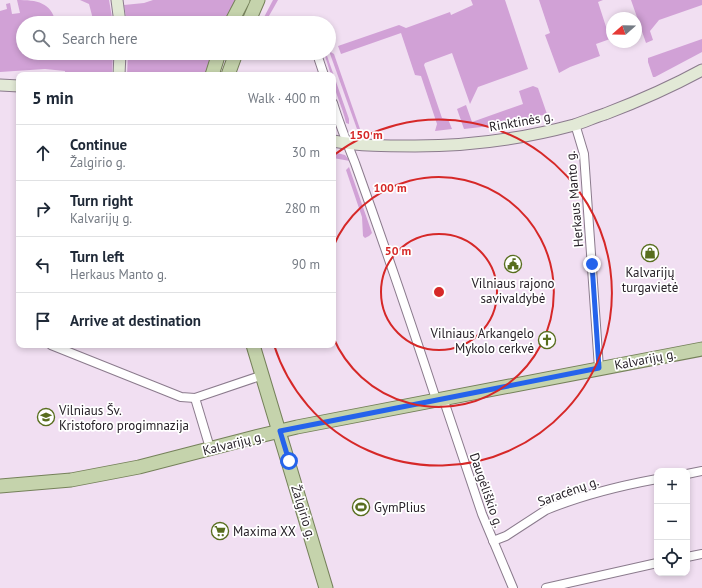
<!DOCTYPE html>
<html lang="en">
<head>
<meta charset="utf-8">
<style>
  :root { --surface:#fff; --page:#f2f2f3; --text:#1f2937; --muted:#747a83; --line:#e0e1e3 }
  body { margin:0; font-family:"PT Sans",sans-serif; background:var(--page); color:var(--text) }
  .controls { position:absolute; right:12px; bottom:12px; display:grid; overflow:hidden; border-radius:8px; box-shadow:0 2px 6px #0003 }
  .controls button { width:36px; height:36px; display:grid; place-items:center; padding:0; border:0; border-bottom:1px solid var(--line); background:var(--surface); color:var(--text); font:20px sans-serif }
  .compass { position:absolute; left:606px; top:12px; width:36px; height:36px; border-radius:50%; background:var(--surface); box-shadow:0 2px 6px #0003; rotate:250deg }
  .stop { position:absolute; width:12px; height:12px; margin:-9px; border:3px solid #2563eb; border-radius:50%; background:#fff }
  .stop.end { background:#2563eb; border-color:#fff; box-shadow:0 1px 4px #0008 }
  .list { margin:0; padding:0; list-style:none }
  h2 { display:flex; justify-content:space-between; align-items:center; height:52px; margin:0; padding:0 16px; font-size:17px }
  h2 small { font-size:13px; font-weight:400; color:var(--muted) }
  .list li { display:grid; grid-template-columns:26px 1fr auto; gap:12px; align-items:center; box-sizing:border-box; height:56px; padding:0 16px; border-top:1px solid var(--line) }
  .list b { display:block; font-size:15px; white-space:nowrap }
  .list p { margin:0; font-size:13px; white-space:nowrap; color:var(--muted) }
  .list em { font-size:13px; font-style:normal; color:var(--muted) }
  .icon { flex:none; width:22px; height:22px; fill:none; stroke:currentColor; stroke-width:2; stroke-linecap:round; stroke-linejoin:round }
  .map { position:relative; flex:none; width:702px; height:588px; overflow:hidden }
  .search { position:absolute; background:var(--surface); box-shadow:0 2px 6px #0003; left:16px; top:16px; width:320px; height:44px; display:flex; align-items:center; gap:10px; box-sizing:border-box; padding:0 14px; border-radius:22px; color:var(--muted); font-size:15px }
  .panel { position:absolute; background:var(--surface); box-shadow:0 2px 6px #0003; left:16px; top:72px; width:320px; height:276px; border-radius:8px }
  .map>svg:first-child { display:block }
  .green { fill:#d1a1d6 }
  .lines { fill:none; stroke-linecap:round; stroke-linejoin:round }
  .street-casing { stroke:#8b7b8d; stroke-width:10 }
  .secondary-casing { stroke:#8b7b8d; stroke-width:13 }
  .primary-casing { stroke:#75815a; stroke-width:15 }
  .street { stroke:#fff; stroke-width:8 }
  .secondary { stroke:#e2e9d6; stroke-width:11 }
  .primary { stroke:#c5d3ac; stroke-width:13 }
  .route { stroke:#2563eb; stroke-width:5 }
  .ring { fill:none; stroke:#d62828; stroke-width:2 }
  .labels { text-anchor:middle; stroke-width:3.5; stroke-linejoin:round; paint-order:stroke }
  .street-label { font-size:13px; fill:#272128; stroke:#fff }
  .poi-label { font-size:13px; fill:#272128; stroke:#fff; text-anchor:start }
  .centre { fill:#d62828; stroke:#fff; stroke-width:2 }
  .ring-label { font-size:12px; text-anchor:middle; font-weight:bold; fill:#d62828; stroke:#fff; stroke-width:3.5; stroke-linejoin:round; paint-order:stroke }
</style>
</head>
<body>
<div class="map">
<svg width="702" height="588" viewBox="0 0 702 588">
  <rect width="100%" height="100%" fill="#f1dff2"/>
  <g class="green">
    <path d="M 17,0 C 37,0 51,2 56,23 L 23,23 L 23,53 L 113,53 L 112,75 L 65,75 L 65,71 L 45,69 L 0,72 L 0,11 L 7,9 L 6,4 L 10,3 L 12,14 L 20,13 Z"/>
    <polygon points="80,0 109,0 113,23 94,23 89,4"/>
    <polygon points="153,0 236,0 226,23 127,23 124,5 144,3"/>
    <polygon points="273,0 278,0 265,23 261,23"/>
    <polygon points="471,0 505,0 528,69 478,87 470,104 452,53 425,63 424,65 442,118 448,119 452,129 435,131 437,124 421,76 415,75 401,33 341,54 338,46 399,25 406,28 450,12 451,15 473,5"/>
    <polygon points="539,0 603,0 598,2 610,39 596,44 600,56 570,67 559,73 545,35 550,33"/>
    <polygon points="631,0 702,0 702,5 659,20 650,31 653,40 646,43"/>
    <polygon points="702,39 702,52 655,77 653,77 648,62 648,58"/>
    <polygon points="329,51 334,54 360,129 357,129"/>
    <polygon points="128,53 214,53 206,75 127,75"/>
    <polygon points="278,53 311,53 312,55 311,57"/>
    <path d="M 324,53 L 326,53 L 349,119 L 349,124 L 346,123 C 343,107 333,91 333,75 L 331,75 Z"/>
    <polygon points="533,86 538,88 547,114 508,124 464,129 457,109 466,105 472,122 523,104 519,91"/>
    <polygon points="333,152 345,155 350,161 333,158"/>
    <polygon points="349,167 372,233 369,236 365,238 363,236 362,217 346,170"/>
  </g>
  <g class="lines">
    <g class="street-casing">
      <g id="street">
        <polyline points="317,54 324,75"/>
        <path d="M 333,103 C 339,123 347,143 355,163 C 383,241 410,320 436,399"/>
        <polyline points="575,124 584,154 599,368"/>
        <polyline points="51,345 181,397 195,398 263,375"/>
        <polyline points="195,398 210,448"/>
        <polyline points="443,398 482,514 513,588"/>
        <polyline points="687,474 702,471"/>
        <path d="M 493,541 L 506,536 L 546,510 C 582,495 619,486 657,479"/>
        <polyline points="687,557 702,554"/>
        <polyline points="546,588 657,563"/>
      </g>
    </g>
    <g class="secondary-casing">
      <g id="secondary">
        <polyline points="117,0 120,23"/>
        <polyline points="119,75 120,53"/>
        <polyline points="0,85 19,86"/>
        <path d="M 333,141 C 360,146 387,146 415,146 C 468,146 522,139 574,125 C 584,122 595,117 605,114 C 639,101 671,87 702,70"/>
      </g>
    </g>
    <g class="primary-casing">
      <g id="primary">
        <polyline points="231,23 243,0"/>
        <polyline points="248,23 258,0"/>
        <polyline points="212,75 219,53"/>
        <polyline points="228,75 236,53"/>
        <polyline points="253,345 326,588"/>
        <polyline points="0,486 71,480 139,467 255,437 297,427 702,349"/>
      </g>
    </g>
    <use href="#street" class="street"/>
    <use href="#secondary" class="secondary"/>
    <use href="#primary" class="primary"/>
  </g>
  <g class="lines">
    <polyline class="route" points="289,461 280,431 599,368 592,264"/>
  </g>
  <g class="ring">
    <circle cx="439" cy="292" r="58"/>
    <path d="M333 247A115 115 0 1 1 333 337"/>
    <path d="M334 155A173 173 0 1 1 274 345"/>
  </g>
  <defs>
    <g id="shop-ring" transform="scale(0.9)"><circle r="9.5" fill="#fff" stroke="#586e1e" stroke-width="1.5"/><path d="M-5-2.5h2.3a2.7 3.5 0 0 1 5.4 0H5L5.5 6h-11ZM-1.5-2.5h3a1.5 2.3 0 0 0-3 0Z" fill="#586e1e"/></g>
    <g id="civic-ring" transform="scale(0.9)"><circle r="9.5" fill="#fff" stroke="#586e1e" stroke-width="1.5"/><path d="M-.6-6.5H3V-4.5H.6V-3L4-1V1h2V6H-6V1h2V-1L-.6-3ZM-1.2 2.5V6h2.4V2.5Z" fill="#586e1e"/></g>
    <g id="church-ring" transform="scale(0.9)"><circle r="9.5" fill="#fff" stroke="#586e1e" stroke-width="1.5"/><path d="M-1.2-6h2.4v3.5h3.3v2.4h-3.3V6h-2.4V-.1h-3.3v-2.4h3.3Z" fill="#586e1e"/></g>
    <g id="school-ring" transform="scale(0.9)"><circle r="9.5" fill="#fff" stroke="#586e1e" stroke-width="1.5"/><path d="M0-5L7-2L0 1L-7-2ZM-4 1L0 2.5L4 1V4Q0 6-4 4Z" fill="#586e1e"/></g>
    <g id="stadium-ring" transform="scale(0.9)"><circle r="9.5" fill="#fff" stroke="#586e1e" stroke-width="1.5"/><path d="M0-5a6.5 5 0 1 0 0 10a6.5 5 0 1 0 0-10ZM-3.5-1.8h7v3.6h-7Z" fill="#586e1e"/></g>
    <g id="supermarket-ring" transform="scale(0.9)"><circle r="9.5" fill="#fff" stroke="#586e1e" stroke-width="1.5"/><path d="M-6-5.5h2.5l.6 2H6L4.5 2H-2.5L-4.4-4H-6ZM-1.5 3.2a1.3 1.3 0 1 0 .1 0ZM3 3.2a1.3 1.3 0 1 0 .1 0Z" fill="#586e1e"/></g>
  </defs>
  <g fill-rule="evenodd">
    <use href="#shop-ring" x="650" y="253"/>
    <use href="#civic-ring" x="513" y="264"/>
    <use href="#church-ring" x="547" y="340"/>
    <use href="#school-ring" x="46" y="417"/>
    <use href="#stadium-ring" x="361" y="507"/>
    <use href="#supermarket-ring" x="220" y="531"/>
  </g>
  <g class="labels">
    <g class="street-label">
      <text transform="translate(521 121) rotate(-10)" y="5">Rinktinės g.</text>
      <text transform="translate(574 199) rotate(-95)" y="5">Herkaus Manto g.</text>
      <text transform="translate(645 359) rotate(-11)" y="5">Kalvarijų g.</text>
      <text transform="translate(233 443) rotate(-14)" y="5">Kalvarijų g.</text>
      <text transform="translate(487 490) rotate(71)" y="5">Daugėliškio g.</text>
      <text transform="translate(568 491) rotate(-20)" y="5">Saracėnų g.</text>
      <text transform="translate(304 512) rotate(73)" y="5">Žalgirio g.</text>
    </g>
    <g class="poi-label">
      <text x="650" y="277" text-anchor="middle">Kalvarijų<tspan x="650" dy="15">turgavietė</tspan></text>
      <text x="513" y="288" text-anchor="middle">Vilniaus rajono<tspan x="513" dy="15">savivaldybė</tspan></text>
      <text x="534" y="338" text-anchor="end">Vilniaus Arkangelo<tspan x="534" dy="15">Mykolo cerkvė</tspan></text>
      <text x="59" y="415">Vilniaus Šv.<tspan x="59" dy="15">Kristoforo progimnazija</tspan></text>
      <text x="374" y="512">GymPlius</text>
      <text x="233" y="536">Maxima XX</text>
    </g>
  </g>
  <circle cx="439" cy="292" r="6" class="centre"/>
  <g class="ring-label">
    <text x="366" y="139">150 m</text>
    <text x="390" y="192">100 m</text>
    <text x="398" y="255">50 m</text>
  </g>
</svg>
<div class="controls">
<button>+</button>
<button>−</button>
<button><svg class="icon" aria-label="locate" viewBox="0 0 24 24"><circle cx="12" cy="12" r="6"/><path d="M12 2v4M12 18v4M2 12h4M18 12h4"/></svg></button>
</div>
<svg class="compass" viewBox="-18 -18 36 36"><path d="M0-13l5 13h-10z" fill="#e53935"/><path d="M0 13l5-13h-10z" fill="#747a83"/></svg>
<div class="stop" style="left:289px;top:461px"></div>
<div class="stop end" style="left:592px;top:264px"></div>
<div class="search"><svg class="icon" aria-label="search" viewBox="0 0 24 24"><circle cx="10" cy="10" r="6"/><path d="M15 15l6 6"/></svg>Search here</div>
<section class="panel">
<h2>5 min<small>Walk · 400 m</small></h2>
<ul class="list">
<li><svg class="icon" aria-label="ahead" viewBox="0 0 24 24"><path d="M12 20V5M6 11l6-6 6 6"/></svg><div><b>Continue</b><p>Žalgirio g.</p></div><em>30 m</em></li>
<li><svg class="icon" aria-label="right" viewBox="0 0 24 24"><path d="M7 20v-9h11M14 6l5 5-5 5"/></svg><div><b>Turn right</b><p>Kalvarijų g.</p></div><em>280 m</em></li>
<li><svg class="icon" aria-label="left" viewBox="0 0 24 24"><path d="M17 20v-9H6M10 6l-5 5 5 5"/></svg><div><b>Turn left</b><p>Herkaus Manto g.</p></div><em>90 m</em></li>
<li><svg class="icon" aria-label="arrive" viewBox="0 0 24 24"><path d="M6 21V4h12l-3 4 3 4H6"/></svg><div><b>Arrive at destination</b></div></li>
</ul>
</section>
</div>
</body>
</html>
